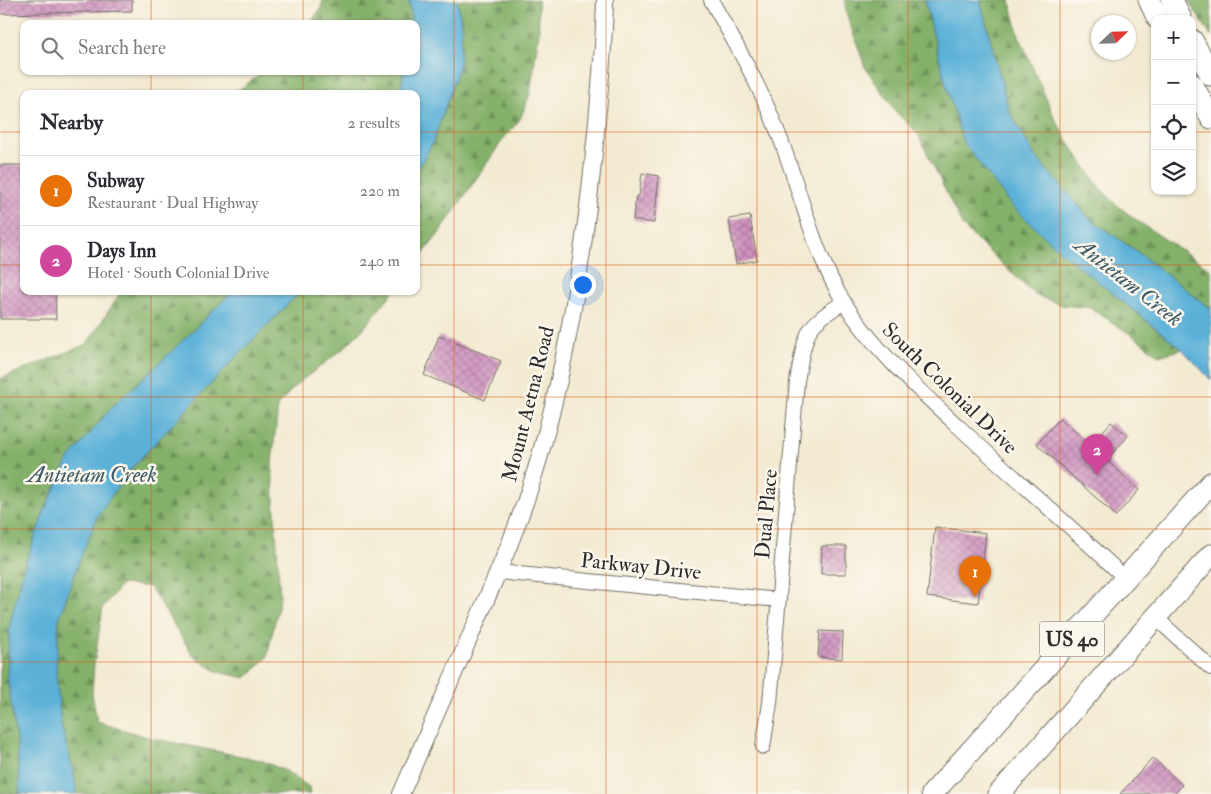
<!DOCTYPE html>
<html lang="en">
<head>
<meta charset="utf-8">
<style>
  :root { --surface:#fff; --page:#f2f2f3; --text:#2b2b33; --muted:#7c7c81; --line:#e1e1e2; --accent:#b5179e }
  body { margin:0; font-family:"IM FELL Double Pica",serif; background:var(--page); color:var(--text) }
  .controls { position:absolute; right:15px; top:15px; display:grid; overflow:hidden; border-radius:10px; box-shadow:0 1px 4px #0004 }
  .controls button { width:45px; height:45px; display:grid; place-items:center; padding:0; border:0; border-bottom:1px solid var(--line); background:var(--surface); color:var(--text); font:25px sans-serif }
  .compass { position:absolute; left:1091px; top:15px; width:45px; height:45px; border-radius:50%; background:var(--surface); box-shadow:0 1px 4px #0004; rotate:67deg }
  .you { position:absolute; left:582px; top:284px; width:18px; height:18px; margin:-12px; border:4px solid #fff; border-radius:50%; background:#1a73e8; box-shadow:0 0 0 8px #1a73e833 }
  .badge { display:grid; place-items:center; width:32px; height:32px; border-radius:50%; background:var(--accent); color:#fff; font-size:16px; font-weight:700 }
  .pin { position:absolute; translate:-50% -41px; filter:drop-shadow(0 1px 2px #0008) }
  .pin::after { content:''; position:absolute; top:26px; width:18px; height:15px; background:inherit; clip-path:polygon(0 0,100% 0,50% 100%) }
  .list { margin:0; padding:0; list-style:none }
  h2 { display:flex; justify-content:space-between; align-items:center; height:65px; margin:0; padding:0 20px; font-size:21px }
  h2 small { font-size:16px; font-weight:400; color:var(--muted) }
  .list li { display:grid; grid-template-columns:32px 1fr auto; gap:15px; align-items:center; box-sizing:border-box; height:70px; padding:0 20px; border-top:1px solid var(--line) }
  .list b { display:block; font-size:19px; white-space:nowrap }
  .list p { margin:0; font-size:16px; white-space:nowrap; color:var(--muted) }
  .list em { font-size:16px; font-style:normal; color:var(--muted) }
  .icon { flex:none; width:28px; height:28px; fill:none; stroke:currentColor; stroke-width:2; stroke-linecap:round; stroke-linejoin:round }
  .map { position:relative; flex:none; width:1211px; height:794px; overflow:hidden }
  .search { position:absolute; background:var(--surface); box-shadow:0 1px 4px #0004; left:20px; top:20px; width:400px; height:55px; display:flex; align-items:center; gap:12px; box-sizing:border-box; padding:0 18px; border-radius:10px; color:var(--muted); font-size:19px }
  .panel { position:absolute; background:var(--surface); box-shadow:0 1px 4px #0004; left:20px; top:90px; width:400px; height:205px; border-radius:10px }
  .map>svg:first-child { display:block }
  .forest { fill:url(#forest-firs); stroke:#586e4a }
  .water { fill:#5cb1d8; stroke:#446e82 }
  .building { fill:url(#building-cross-hatch) }
  .lines { fill:none; stroke-linecap:round; stroke-linejoin:round }
  .minor-casing { stroke:#716e65; stroke-width:16 }
  .tertiary-casing { stroke:#716e65; stroke-width:18 }
  .primary-casing { stroke:#716e65; stroke-width:23 }
  .minor { stroke:#fff; stroke-width:14 }
  .tertiary { stroke:#fff; stroke-width:16 }
  .primary { stroke:#fff; stroke-width:21 }
  .grid { fill:none; stroke:#df570e; stroke-width:1; stroke-opacity:0.55 }
  .labels { text-anchor:middle; stroke-width:5; stroke-linejoin:round; paint-order:stroke }
  .shield { fill:#fbf7ec; stroke:#696865; stroke-width:1 }
  .shield-label { font-size:20px; font-weight:bold; fill:#2b2b2b }
  .street-label { font-size:21px; fill:#2b2b2b; stroke:#fbf7ec }
  .water-label { font-size:22px; font-style:italic; fill:#3c5a68; stroke:#fbf7ec }
</style>
</head>
<body>
<div class="map">
<svg width="1211" height="794" viewBox="0 0 1211 794">
  <defs>
    <pattern id="forest-firs" width="22" height="20" patternUnits="userSpaceOnUse" patternTransform="scale(1.25)"><rect width="22" height="20" fill="#84b169"/><path d="M5 1l3.5 6h-7zM16 11l3.5 6h-7z" fill="#6c9057"/></pattern>
    <pattern id="building-cross-hatch" width="8" height="8" patternUnits="userSpaceOnUse" patternTransform="scale(1.25)"><rect width="8" height="8" fill="#d092c0"/><path d="M0 0l8 8M0 8l8-8" fill="none" stroke="#a9779c"/></pattern>
  </defs>
  <rect width="100%" height="100%" fill="#fbf7ec"/>
  <filter id="ink" filterUnits="userSpaceOnUse"><feTurbulence type="fractalNoise" baseFrequency=".02" numOctaves="2"/><feDisplacementMap in="SourceGraphic" scale="10" xChannelSelector="R" yChannelSelector="G"/><feConvolveMatrix kernelMatrix="1 2 1 2 8 2 1 2 1" color-interpolation-filters="sRGB"/></filter>
  <filter id="wash" filterUnits="userSpaceOnUse"><feTurbulence type="fractalNoise" baseFrequency=".0096" numOctaves="4" result="noise"/><feDisplacementMap in="SourceGraphic" scale="20" xChannelSelector="R" yChannelSelector="G"/><feGaussianBlur stdDeviation="1.12" result="paint"/><feColorMatrix in="noise" values="0 0 0 0 0 0 0 0 0 0 0 0 0 0 0 0 0 1.4 0 .05"/><feComposite in="paint" operator="in"/></filter>
  <g filter="url(#wash)">
    <rect width="100%" height="100%" fill="#f3ead2"/>
    <g class="forest">
      <polygon points="323,0 409,0 411,16 410,24 310,24 321,8"/>
      <polygon points="457,0 538,0 539,33 530,94 520,119 502,141 438,235 416,263 416,173 433,142 459,67 462,29"/>
      <polygon points="844,0 925,0 944,78 963,142 1062,253 1182,349 1159,356 1135,337 1090,308 1062,305 1035,295 963,227 918,134 897,113 865,67 847,15"/>
      <polygon points="980,0 1010,0 1018,33 1054,117 1067,140 1099,187 1119,207 1142,224 1211,270 1211,309 1132,248 1091,220 1034,155 1009,111"/>
      <polygon points="1188,0 1211,0 1211,36"/>
      <polygon points="264,71 404,71 400,94 225,94 240,89"/>
      <polygon points="120,291 233,291 170,353 113,406 69,459 46,507 25,564 10,623 7,675 17,746 20,794 0,794 0,379 87,344 119,295"/>
      <polygon points="301,291 394,291 364,328 343,349 297,384 278,405 272,463 280,598 267,658 246,678 218,672 194,657 150,587 122,584 103,607 94,664 92,693 97,722 151,738 260,760 286,771 309,787 310,794 77,794 74,775 61,725 56,673 59,619 78,564 98,515 129,471 235,358"/>
    </g>
    <g class="water">
      <polygon points="409,0 457,0 462,29 459,67 433,142 416,173 416,94 400,94 404,71 416,71 416,24 410,24 411,16"/>
      <polygon points="925,0 980,0 1009,111 1034,155 1091,220 1132,248 1211,309 1211,380 1182,349 1062,253 1011,205 963,142 944,78"/>
      <polygon points="233,291 301,291 235,358 129,471 98,515 78,564 59,619 56,673 61,725 74,775 77,794 20,794 17,746 7,675 10,623 25,564 46,507 69,459 113,406 170,353"/>
    </g>
    <g id="blocks">
      <g class="building">
        <polygon points="0,0 132,0 132,11 0,14"/>
        <polygon points="0,165 24,165 24,291 55,291 56,319 0,319"/>
        <polygon points="642,173 659,176 654,223 633,220 636,196 639,196"/>
        <polygon points="750,216 757,260 736,264 729,219"/>
        <polygon points="439,336 501,361 485,400 424,375"/>
        <polygon points="1060,418 1091,445 1111,422 1128,436 1107,460 1139,490 1116,516 1037,444"/>
        <polygon points="935,527 986,533 978,603 927,597"/>
        <polygon points="822,546 846,546 846,574 821,574"/>
        <polygon points="820,631 843,632 842,659 818,657"/>
        <polygon points="1153,758 1182,785 1174,794 1120,794"/>
      </g>
    </g>
  </g>
  <g filter="url(#ink)">
    <use href="#blocks" fill-opacity="0" stroke="#716e65" stroke-width="1"/>
    <g class="lines">
      <g class="minor-casing">
        <g id="minor">
          <path d="M 711,0 C 736,44 761,88 779,135 C 800,189 814,255 845,304 C 877,353 918,389 960,428 C 1015,479 1072,527 1126,579"/>
          <polyline points="498,572 779,600"/>
          <polyline points="1156,618 1211,668"/>
          <path d="M 763,747 L 770,703 L 797,381 C 800,366 803,339 812,327 C 821,316 833,309 844,302"/>
        </g>
      </g>
      <g class="tertiary-casing">
        <path id="tertiary" d="M 401,794 C 425,740 449,685 473,630 C 499,571 525,511 542,448 C 569,352 584,252 594,153 C 599,102 604,51 605,0"/>
      </g>
      <g class="primary-casing">
        <g id="primary">
          <polyline points="1149,0 1158,19"/>
          <polyline points="1172,0 1181,19"/>
          <polyline points="1192,40 1211,75"/>
          <polyline points="1192,84 1211,118"/>
          <polyline points="932,794 1211,483"/>
          <polyline points="999,794 1211,555"/>
        </g>
      </g>
      <use href="#minor" class="minor"/>
      <use href="#tertiary" class="tertiary"/>
      <use href="#primary" class="primary"/>
    </g>
  </g>
  <path class="grid" d="M 151,0 L 151,24M 303,0 L 303,24M 454,0 L 454,794M 606,0 L 606,794M 757,0 L 757,794M 908,0 L 908,794M 1060,0 L 1060,794M 151,71 L 151,94M 303,71 L 303,94M 0,132 L 24,132M 416,132 L 1155,132M 1192,132 L 1211,132M 0,265 L 24,265M 416,265 L 1211,265M 151,291 L 151,794M 303,291 L 303,794M 0,397 L 1211,397M 0,529 L 1211,529M 0,662 L 1211,662"/>
  <g class="labels">
    <rect class="shield" x="1039.5" y="621.5" width="65" height="35" rx="4"/>
    <g class="shield-label">
      <text x="1072" y="646">US 40</text>
    </g>
    <g class="street-label">
      <text transform="translate(950 388) rotate(44)" y="7">South Colonial Drive</text>
      <text transform="translate(528 404) rotate(-76)" y="7">Mount Aetna Road</text>
      <text transform="translate(766 514) rotate(-85)" y="7">Dual Place</text>
      <text transform="translate(641 566) rotate(6)" y="7">Parkway Drive</text>
    </g>
    <g class="water-label">
      <text transform="translate(1129 281) rotate(38)" y="8">Antietam Creek</text>
      <text x="92" y="482">Antietam Creek</text>
    </g>
  </g>
</svg>
<div class="controls">
<button>+</button>
<button>−</button>
<button><svg class="icon" aria-label="locate" viewBox="0 0 24 24"><circle cx="12" cy="12" r="6"/><path d="M12 2v4M12 18v4M2 12h4M18 12h4"/></svg></button>
<button><svg class="icon" aria-label="layers" viewBox="0 0 24 24"><path d="M12 4l9 5-9 5-9-5zM3 14l9 5 9-5"/></svg></button>
</div>
<svg class="compass" viewBox="-18 -18 36 36"><path d="M0-13l5 13h-10z" fill="#e53935"/><path d="M0 13l5-13h-10z" fill="#7c7c81"/></svg>
<div class="you"></div>
<div class="pin badge" style="left:975px;top:597px;background:#e8710a">1</div>
<div class="pin badge" style="left:1097px;top:475px;background:#d1479c">2</div>
<div class="search"><svg class="icon" aria-label="search" viewBox="0 0 24 24"><circle cx="10" cy="10" r="6"/><path d="M15 15l6 6"/></svg>Search here</div>
<section class="panel">
<h2>Nearby<small>2 results</small></h2>
<ul class="list">
<li><span class="badge" style="background:#e8710a">1</span><div><b>Subway</b><p>Restaurant · Dual Highway</p></div><em>220 m</em></li>
<li><span class="badge" style="background:#d1479c">2</span><div><b>Days Inn</b><p>Hotel · South Colonial Drive</p></div><em>240 m</em></li>
</ul>
</section>
</div>
</body>
</html>
